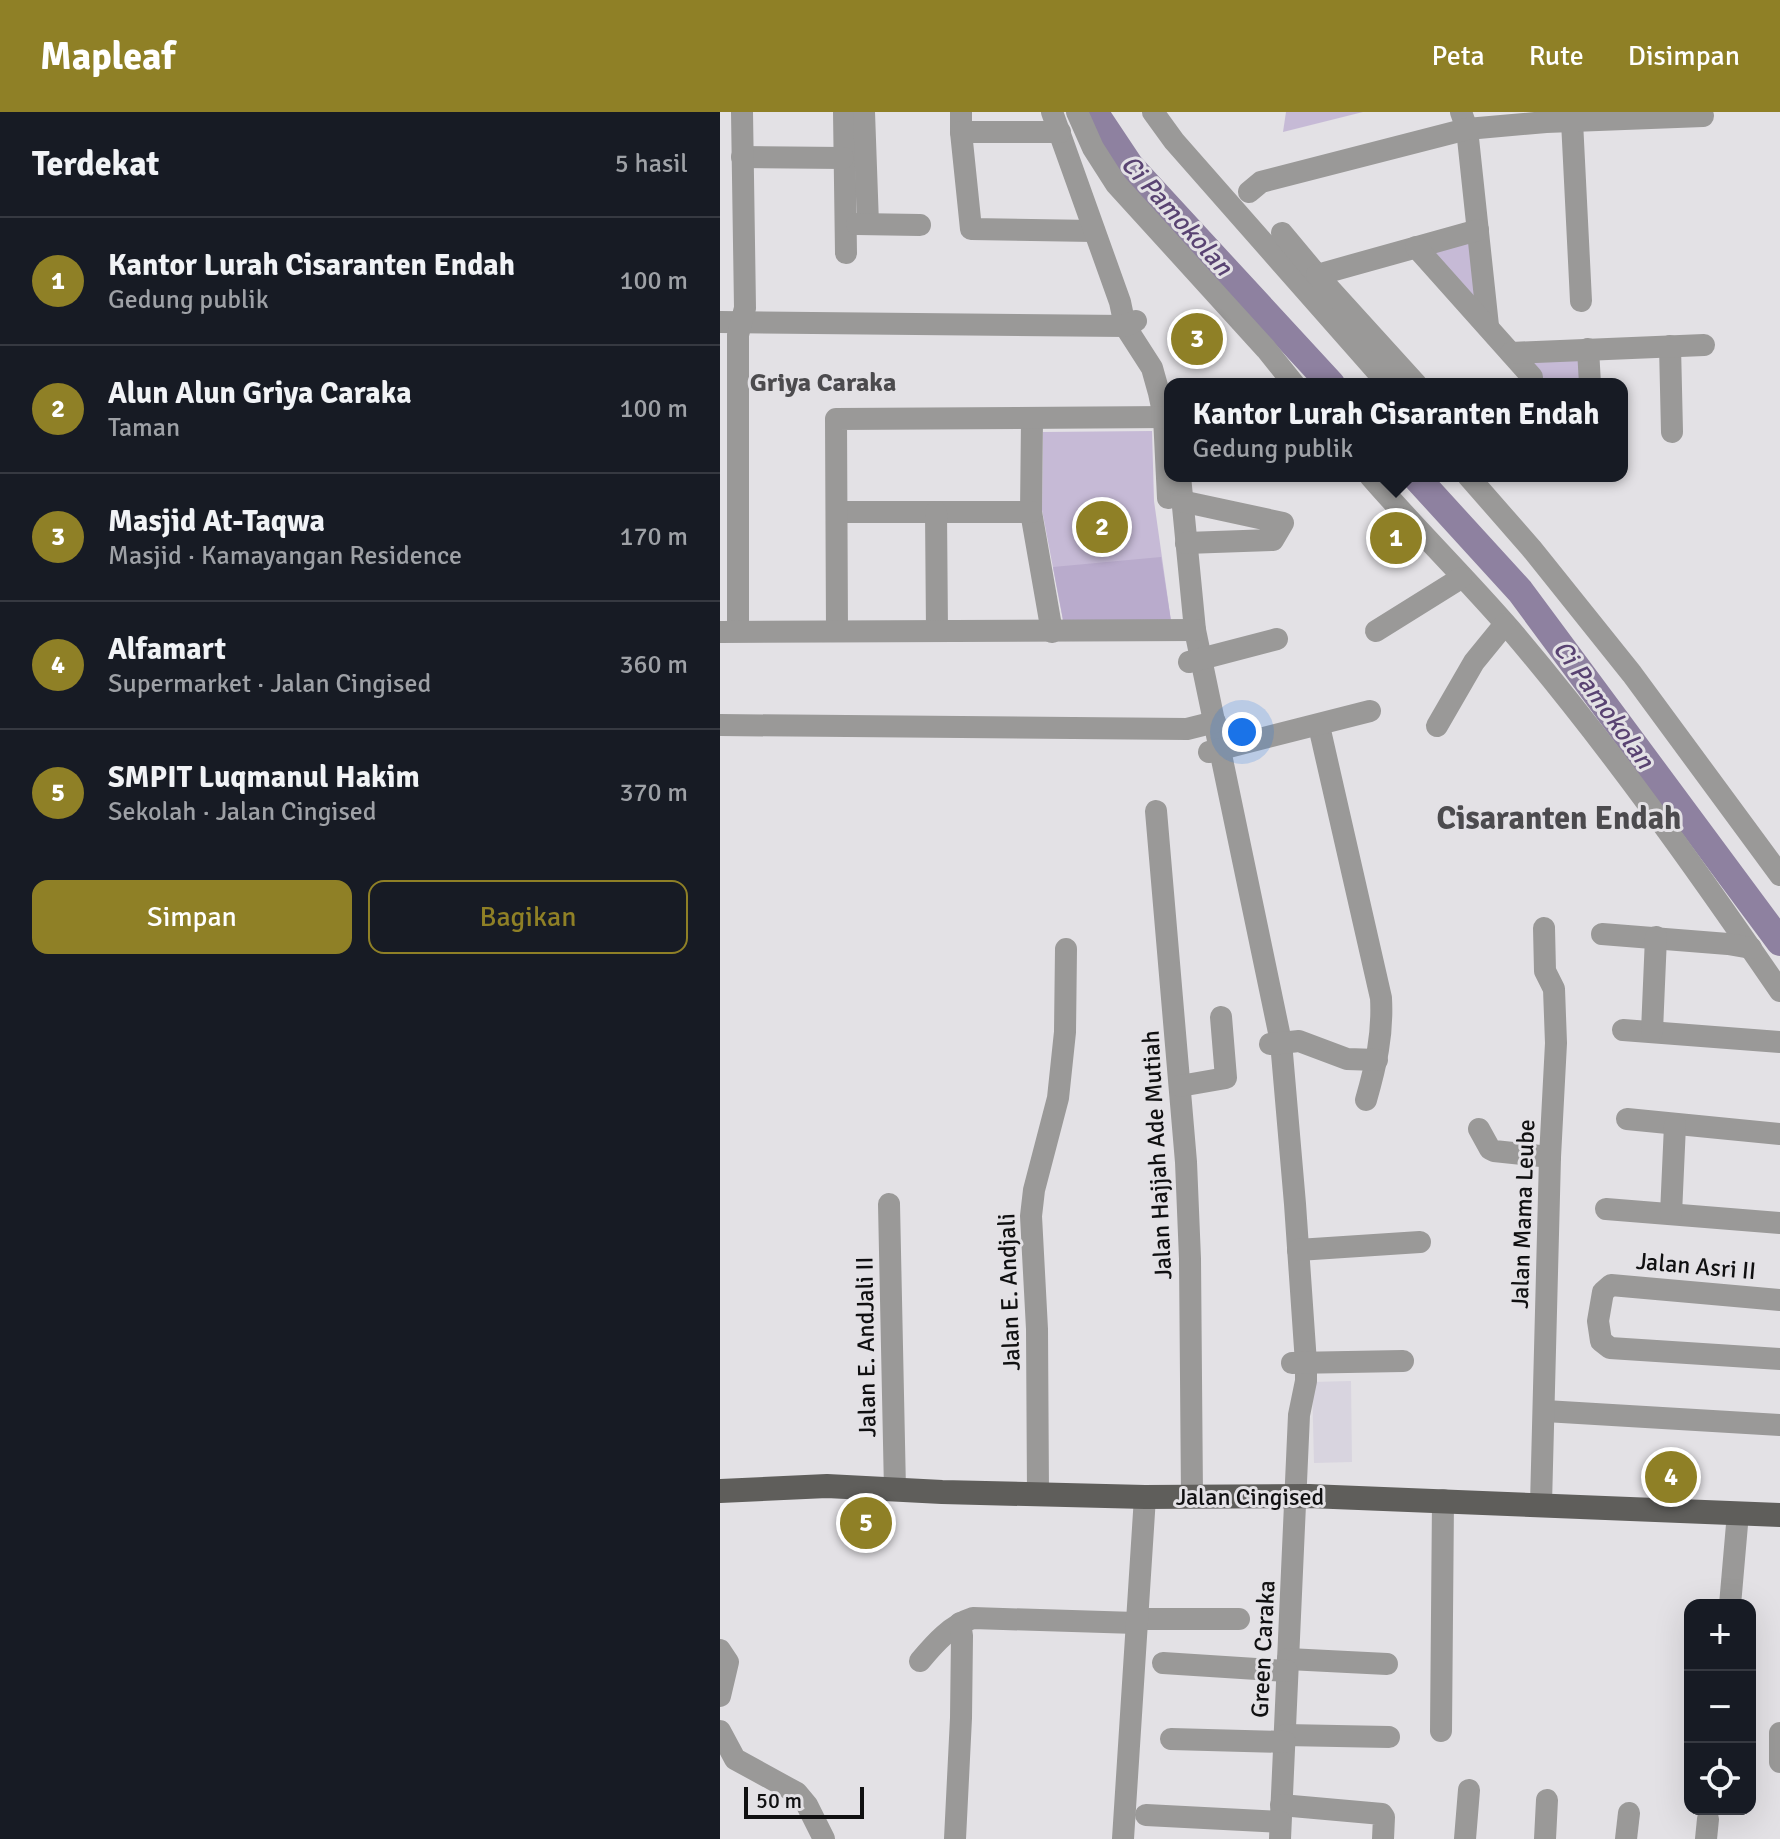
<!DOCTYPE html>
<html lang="id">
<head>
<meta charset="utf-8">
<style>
  :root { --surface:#171b24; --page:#242831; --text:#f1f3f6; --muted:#9ea1a6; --line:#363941; --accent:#8f8026 }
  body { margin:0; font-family:Signika,sans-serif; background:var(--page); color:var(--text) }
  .controls { position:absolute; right:24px; bottom:24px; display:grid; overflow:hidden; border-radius:16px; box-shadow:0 8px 32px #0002 }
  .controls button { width:72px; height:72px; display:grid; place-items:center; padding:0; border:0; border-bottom:2px solid var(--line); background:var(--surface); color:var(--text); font:40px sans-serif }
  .scale { position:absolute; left:24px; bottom:20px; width:120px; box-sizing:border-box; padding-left:8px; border:4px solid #101011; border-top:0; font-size:22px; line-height:28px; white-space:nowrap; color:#101011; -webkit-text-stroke:6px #e3e1e5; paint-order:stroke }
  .you { position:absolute; left:522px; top:620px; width:28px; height:28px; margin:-20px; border:6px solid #fff; border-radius:50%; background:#1a73e8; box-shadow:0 0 0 12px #1a73e833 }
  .badge { display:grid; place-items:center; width:52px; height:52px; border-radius:50%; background:var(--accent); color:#fff; font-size:26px; font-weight:700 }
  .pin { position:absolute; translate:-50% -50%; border:4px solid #fff; box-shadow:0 2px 8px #0006 }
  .popup { position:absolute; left:444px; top:266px; width:464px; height:104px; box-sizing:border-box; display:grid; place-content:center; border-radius:16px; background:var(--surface); filter:drop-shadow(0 2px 6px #0005); font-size:26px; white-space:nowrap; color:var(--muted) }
  .popup b { font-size:30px; color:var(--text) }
  .popup::after { content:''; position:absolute; left:50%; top:100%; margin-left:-16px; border:16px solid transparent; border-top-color:var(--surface) }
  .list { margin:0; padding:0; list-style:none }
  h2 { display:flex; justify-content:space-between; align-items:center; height:104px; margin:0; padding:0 32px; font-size:34px }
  h2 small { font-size:26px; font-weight:400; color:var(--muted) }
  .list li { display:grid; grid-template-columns:52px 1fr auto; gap:24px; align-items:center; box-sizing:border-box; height:128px; padding:0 32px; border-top:2px solid var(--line) }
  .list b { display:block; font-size:30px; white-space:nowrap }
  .list p { margin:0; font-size:26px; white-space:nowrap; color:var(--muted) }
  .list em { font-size:26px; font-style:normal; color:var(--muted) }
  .actions { display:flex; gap:16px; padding:24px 32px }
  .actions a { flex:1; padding:18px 0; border:2px solid var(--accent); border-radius:16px; text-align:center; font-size:28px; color:var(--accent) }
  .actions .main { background:var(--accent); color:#fff }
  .icon { flex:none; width:44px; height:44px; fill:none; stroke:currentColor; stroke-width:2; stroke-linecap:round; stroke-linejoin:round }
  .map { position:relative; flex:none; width:1060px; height:1727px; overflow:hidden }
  header { display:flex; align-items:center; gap:48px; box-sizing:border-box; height:112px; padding:0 40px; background:var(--accent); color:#fff }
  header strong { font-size:38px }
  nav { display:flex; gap:44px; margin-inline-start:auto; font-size:28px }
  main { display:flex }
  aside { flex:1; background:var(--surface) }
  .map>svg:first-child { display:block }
  .built { fill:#d8d4df }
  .green { fill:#c6bad6 }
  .forest { fill:#b9abcc }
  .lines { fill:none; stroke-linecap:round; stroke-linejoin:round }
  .river { stroke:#8e81a0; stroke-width:28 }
  .minor { stroke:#9a9998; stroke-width:22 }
  .major { stroke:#5f5e5b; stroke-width:24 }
  .labels { text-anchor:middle; stroke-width:6; stroke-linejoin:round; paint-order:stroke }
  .street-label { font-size:24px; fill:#101011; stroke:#e3e1e5 }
  .water-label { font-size:26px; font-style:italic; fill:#594372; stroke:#e3e1e5 }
  .neighbourhood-label { font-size:26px; font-weight:bold; fill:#4c4b4e; stroke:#e3e1e5 }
  .district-label { font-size:32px; font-weight:bold; fill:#4c4b4e; stroke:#e3e1e5 }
</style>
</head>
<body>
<header>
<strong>Mapleaf</strong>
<nav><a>Peta</a><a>Rute</a><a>Disimpan</a></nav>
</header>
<main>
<aside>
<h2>Terdekat<small>5 hasil</small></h2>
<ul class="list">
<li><span class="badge">1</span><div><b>Kantor Lurah Cisaranten Endah</b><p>Gedung publik</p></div><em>100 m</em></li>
<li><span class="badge">2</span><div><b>Alun Alun Griya Caraka</b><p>Taman</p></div><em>100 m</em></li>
<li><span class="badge">3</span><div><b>Masjid At-Taqwa</b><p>Masjid · Kamayangan Residence</p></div><em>170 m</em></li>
<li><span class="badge">4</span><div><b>Alfamart</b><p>Supermarket · Jalan Cingised</p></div><em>360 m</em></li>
<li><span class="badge">5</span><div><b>SMPIT Luqmanul Hakim</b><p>Sekolah · Jalan Cingised</p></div><em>370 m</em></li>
</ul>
<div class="actions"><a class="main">Simpan</a><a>Bagikan</a></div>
</aside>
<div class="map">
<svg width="1060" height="1727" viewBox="0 0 1060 1727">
  <rect width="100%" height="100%" fill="#e3e1e5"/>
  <polygon class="built" points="631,1269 632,1350 594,1351 592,1270"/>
  <g class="green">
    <polygon points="566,0 643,0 563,20"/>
    <polygon points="756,121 765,208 700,136"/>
    <polygon points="866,239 868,272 822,272 795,243"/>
    <polygon points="432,319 434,389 451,509 343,508 322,398 323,320"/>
  </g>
  <polygon class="forest" points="441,445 451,509 343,508 333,455"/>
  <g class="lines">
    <g class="river">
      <polyline points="374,0 410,54 611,272"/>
      <polyline points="695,364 800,479 1060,830"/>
    </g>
    <g class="minor">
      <polyline points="124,0 126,141"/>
      <polyline points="144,0 148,112"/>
      <polyline points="241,0 241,20 251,117 374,119"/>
      <polyline points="332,0 400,190 405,214 432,256 439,281 444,305 448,386"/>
      <polyline points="357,0 373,36 396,72 546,237 574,272"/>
      <polyline points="433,0 454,29 668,272"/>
      <polyline points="741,0 747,17 768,214"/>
      <polyline points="852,9 861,189"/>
      <polyline points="241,20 340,20"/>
      <polyline points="22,45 123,46"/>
      <polyline points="529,80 541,70 747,17 826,10 983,4"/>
      <polyline points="137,112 200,113"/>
      <polyline points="562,121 597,163 758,118"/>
      <polyline points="696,135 812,265"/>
      <polyline points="597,163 696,272"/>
      <polyline points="0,210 405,214 416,209"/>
      <polyline points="950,234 952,320"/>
      <polyline points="868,237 870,272"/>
      <polyline points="791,241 984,233"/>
      <polyline points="312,308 311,400 332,520"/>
      <polyline points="460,364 475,518 561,930 575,1092 586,1251 586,1269 579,1303 560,1727"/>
      <path d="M 650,364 C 695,416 745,465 790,517 C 887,631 975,755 1060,879"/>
      <polyline points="748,364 811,436 912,562 1060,763"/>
      <polyline points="461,389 563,411 553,428 466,431"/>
      <polyline points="117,400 311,400"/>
      <polyline points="216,400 217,519"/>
      <polyline points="117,518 116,307 450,305"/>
      <polyline points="18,519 18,223 25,196 22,0"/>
      <polyline points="656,519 741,466"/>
      <polyline points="0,520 475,518"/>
      <polyline points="469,550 557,527"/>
      <polyline points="0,613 467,617 495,610"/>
      <path d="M 599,614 L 661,886 C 663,923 656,953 646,988"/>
      <polyline points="717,614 754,550 785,512"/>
      <polyline points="489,640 650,599"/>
      <polyline points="436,699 466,1050 470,1147 472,1385"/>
      <polyline points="882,822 1008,832 1031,836"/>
      <polyline points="903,918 1060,930"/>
      <polyline points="932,919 936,825"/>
      <polyline points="550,932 579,929 627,947 657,948"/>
      <polyline points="460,974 506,966 501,905"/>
      <polyline points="907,1007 1060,1022"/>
      <polyline points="759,1017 770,1037 774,1039 830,1045"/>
      <polyline points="169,1092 175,1378"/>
      <polyline points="886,1097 1060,1111"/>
      <polyline points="951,1102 955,1013"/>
      <polyline points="578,1138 700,1130"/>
      <polyline points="1060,1188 891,1173 883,1180 878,1209 881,1229 890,1236 1060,1247"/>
      <polyline points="572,1251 683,1249"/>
      <polyline points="825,1299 1060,1313"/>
      <polyline points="318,1382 317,1217 311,1104 314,1078 338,986 345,920 346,837"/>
      <polyline points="821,1392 830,1045 836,931 834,877 825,859 824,816"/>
      <polyline points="1010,1493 1018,1401"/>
      <polyline points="416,1507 519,1507"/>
      <polyline points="0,1538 8,1550 0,1584"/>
      <polyline points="568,1547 667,1552"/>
      <path d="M 200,1549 C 215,1531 231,1513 253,1506 L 416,1511"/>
      <polyline points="443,1551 567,1559"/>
      <polyline points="0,1619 15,1647 77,1681 87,1693 104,1727"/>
      <polyline points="721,1619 723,1388"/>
      <polyline points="1060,1621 1060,1650"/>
      <polyline points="565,1623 669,1625"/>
      <polyline points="451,1627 565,1630"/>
      <polyline points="561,1693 662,1702 664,1705 663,1727"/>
      <polyline points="426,1703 560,1710"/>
      <polyline points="235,1727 241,1606 242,1524 240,1511"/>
      <polyline points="403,1727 425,1385"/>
      <polyline points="745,1727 749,1678"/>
      <polyline points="825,1727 827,1688"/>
      <polyline points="906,1727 909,1701"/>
      <polyline points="986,1727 988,1707"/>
    </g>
    <polyline class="major" points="0,1379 107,1374 222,1380 425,1385 589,1384 1060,1403"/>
  </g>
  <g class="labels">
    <g class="street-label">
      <text transform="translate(437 1043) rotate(-93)" y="8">Jalan Hajjah Ade Mutiah</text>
      <text transform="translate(803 1102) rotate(-88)" y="8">Jalan Mama Leube</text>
      <text transform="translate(976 1154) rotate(5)" y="8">Jalan Asri II</text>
      <text transform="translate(289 1180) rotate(-92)" y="8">Jalan E. Andjali</text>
      <text transform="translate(146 1235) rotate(-91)" y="8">Jalan E. AndJali II</text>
      <text x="530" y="1393">Jalan Cingised</text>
      <text transform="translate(543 1537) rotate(-87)" y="8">Green Caraka</text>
    </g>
    <g class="water-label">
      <text transform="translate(457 103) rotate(48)" y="9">Ci Pamokolan</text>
      <text transform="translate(884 592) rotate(54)" y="9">Ci Pamokolan</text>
    </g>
    <g class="neighbourhood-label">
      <text x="103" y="279">Griya Caraka</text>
    </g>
    <g class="district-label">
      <text x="839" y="717">Cisaranten Endah</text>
    </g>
  </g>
</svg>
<div class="controls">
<button>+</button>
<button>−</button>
<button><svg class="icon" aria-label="locate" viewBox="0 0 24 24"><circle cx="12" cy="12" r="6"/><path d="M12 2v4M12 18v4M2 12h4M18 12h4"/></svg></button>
</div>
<div class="scale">50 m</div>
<div class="you"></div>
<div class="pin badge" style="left:676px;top:426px">1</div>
<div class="popup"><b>Kantor Lurah Cisaranten Endah</b>Gedung publik</div>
<div class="pin badge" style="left:382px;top:415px">2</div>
<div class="pin badge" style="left:477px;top:227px">3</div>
<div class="pin badge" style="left:951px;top:1365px">4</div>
<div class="pin badge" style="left:146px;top:1411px">5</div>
</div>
</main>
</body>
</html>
